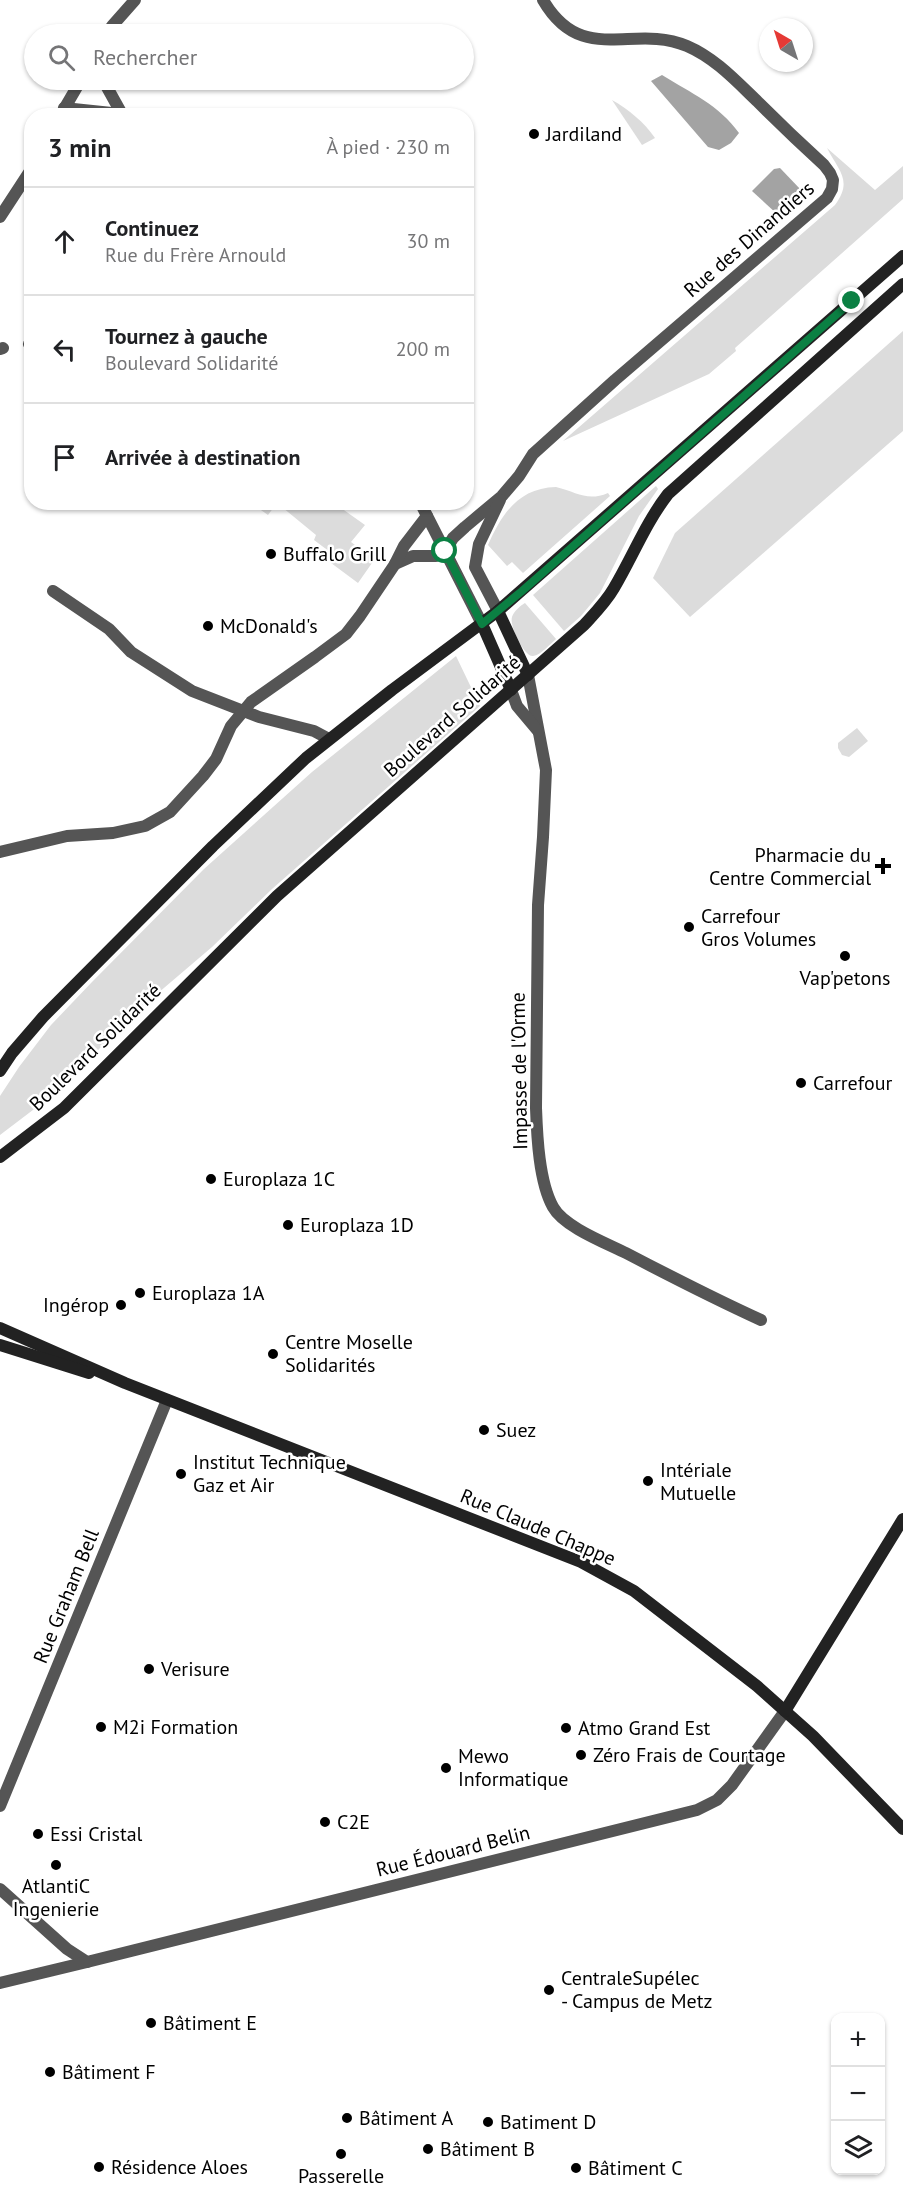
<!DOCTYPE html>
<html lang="fr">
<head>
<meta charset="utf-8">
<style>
  :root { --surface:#fff; --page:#f6f6f6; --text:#202124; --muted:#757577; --line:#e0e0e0 }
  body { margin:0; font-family:"PT Sans",sans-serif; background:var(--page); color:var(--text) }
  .controls { position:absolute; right:18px; bottom:18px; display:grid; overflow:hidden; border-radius:12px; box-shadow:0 2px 4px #0004 }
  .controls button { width:54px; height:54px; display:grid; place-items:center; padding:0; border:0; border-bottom:2px solid var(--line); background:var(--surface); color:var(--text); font:30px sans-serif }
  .compass { position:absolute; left:759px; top:18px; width:54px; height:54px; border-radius:50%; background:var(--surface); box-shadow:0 2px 4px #0004; rotate:321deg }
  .stop { position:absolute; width:18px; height:18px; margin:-14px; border:4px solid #0b8043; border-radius:50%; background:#fff }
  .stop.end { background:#0b8043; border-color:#fff; box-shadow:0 2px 6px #0008 }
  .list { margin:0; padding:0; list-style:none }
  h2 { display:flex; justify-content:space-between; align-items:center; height:78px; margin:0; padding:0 24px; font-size:26px }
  h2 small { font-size:20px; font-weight:400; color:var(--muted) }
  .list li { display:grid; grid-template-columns:39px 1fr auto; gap:18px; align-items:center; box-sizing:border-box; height:108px; padding:0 24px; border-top:2px solid var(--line) }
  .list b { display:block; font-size:22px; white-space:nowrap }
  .list p { margin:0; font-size:20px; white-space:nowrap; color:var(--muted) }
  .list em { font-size:20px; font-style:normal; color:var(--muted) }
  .icon { flex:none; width:33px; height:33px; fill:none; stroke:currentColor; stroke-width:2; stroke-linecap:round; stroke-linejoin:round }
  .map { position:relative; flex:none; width:903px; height:2193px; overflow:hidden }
  .search { position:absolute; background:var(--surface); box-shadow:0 2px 4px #0004; left:24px; top:24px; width:450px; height:66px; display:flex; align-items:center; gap:15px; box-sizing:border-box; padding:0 21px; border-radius:33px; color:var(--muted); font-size:22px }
  .panel { position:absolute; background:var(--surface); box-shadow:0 2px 4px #0004; left:24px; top:108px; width:450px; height:402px; border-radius:24px }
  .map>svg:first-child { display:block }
  .green { fill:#dcdcdc }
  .water { fill:#a3a3a3 }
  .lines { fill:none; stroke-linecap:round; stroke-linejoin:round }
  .street { stroke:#555; stroke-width:12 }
  .secondary { stroke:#222; stroke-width:12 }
  .route { stroke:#0b8043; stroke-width:8 }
  .poi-dot { fill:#000; stroke:#fff; stroke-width:2 }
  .labels { text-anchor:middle; stroke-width:5; stroke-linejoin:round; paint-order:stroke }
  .poi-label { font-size:20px; fill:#000; stroke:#fff; text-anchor:start }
  .street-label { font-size:20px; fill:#000; stroke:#fff }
</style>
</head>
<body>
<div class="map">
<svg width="903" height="2193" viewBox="0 0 903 2193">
  <rect width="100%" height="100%" fill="#fff"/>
  <g class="green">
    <path d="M 612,100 C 628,109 644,122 655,138 L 642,145 Z"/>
    <path d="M 827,148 L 875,190 L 903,166 L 903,199 L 735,348 L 736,351 L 709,374 L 563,441 L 835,205 C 853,181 839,171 827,148 Z"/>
    <polygon points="903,331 903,431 690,617 653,578 675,533"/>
    <polygon points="656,486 658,489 639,516 600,593 581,616 564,631 533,595"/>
    <path d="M 556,487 C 577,492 587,502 608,493 L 610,496 L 523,573 L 512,562 L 507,566 L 488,545 C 502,513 519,488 556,487 Z"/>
    <polygon points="251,503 334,503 365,525 351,542 371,557 372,563 358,583 327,560 330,556 324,552 326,549 314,540 316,535 277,503 268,515"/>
    <path d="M 525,603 L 556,639 C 550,644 541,655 533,656 C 524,657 509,625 512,617 C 514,611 520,606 525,603 Z"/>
    <polygon points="456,656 480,706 272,889 212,947 144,1005 50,1097 0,1135 0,1096 19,1067 51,1025 92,982 204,869 312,772"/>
    <polygon points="857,728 868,741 849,757 842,755 838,748 838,743"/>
  </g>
  <g class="water">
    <path d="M 662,75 C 691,93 719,105 739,133 L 731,143 L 719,150 L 708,147 L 651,81 Z"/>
    <polygon points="780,168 802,191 790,205 777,214 752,191 774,169"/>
  </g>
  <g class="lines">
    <g class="street">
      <polyline points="106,34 112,26 135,0"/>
      <polyline points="103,80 123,116"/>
      <polyline points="64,108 121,114"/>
      <polyline points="60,116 81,80"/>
      <polyline points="0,217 32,168"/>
      <polyline points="29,344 32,343"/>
      <polyline points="0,349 3,348"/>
      <polyline points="420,502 482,624"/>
      <path d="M 395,564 L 413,556 L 436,556 L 445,551 L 453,538 L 465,527 L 502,496 L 519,476 L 533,454 L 615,380 L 827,198 L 832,189 L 833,180 L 830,173 L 824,165 C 801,144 779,123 758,102 C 736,81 715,58 687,46 C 633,23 582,67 543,0"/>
      <polyline points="53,591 109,629 131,652 192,691 259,717 314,731 329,739"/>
      <polyline points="498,611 475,567 479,544 500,500"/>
      <path d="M 528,675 L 546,770 L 543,837 L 538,905 L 536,1108 C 537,1136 539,1182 553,1207 C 564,1227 606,1243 626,1253 C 670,1276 715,1299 761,1320"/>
      <polyline points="511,690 517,706 538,731"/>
      <polyline points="0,852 67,836 113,833 145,826 170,812 203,776 216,759 231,726 251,702 315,657 346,634 360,616 395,564 404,546 427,516"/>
      <polyline points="0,1806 167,1400"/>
      <polyline points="0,1889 67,1949 87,1962 697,1810 717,1800 732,1785 785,1711"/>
      <polyline points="0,1983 87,1962"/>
    </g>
    <g class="secondary">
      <polyline points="498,611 528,675"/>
      <polyline points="482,624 511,690"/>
      <polyline points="0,1071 12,1053 43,1017 213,846 306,758 392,690 498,611 903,256"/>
      <path d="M 0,1157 L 64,1108 L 277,896 L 584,625 C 595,613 606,602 614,588 C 633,556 645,524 668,494 L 903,284"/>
      <polyline points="0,1328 125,1383 581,1562 634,1591 757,1686 813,1736 903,1829"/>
      <polyline points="0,1345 89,1373"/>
      <polyline points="785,1711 903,1519"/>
    </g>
  </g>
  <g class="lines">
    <polyline class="route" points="445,551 482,624 522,591 852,301"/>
  </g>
  <g class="poi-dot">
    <circle cx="534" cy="134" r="6"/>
    <circle cx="271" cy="554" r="6"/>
    <circle cx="208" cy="626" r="6"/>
    <path d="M880 857h6v6h6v6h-6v6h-6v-6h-6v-6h6z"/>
    <circle cx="689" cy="927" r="6"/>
    <circle cx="845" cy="956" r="6"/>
    <circle cx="801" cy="1083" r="6"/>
    <circle cx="211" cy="1179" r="6"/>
    <circle cx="288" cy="1225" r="6"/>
    <circle cx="140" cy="1293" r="6"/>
    <circle cx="121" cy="1305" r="6"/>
    <circle cx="273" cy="1354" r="6"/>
    <circle cx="484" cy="1430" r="6"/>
    <circle cx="181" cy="1474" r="6"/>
    <circle cx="648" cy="1481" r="6"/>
    <circle cx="149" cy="1669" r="6"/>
    <circle cx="101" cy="1727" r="6"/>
    <circle cx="566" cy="1728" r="6"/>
    <circle cx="581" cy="1755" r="6"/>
    <circle cx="446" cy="1768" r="6"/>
    <circle cx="325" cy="1822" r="6"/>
    <circle cx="38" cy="1834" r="6"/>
    <circle cx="56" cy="1865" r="6"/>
    <circle cx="549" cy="1990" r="6"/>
    <circle cx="151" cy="2023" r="6"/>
    <circle cx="50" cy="2072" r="6"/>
    <circle cx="347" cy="2118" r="6"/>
    <circle cx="488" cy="2122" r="6"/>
    <circle cx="428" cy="2149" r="6"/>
    <circle cx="341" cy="2154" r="6"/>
    <circle cx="99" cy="2167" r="6"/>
    <circle cx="576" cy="2168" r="6"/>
  </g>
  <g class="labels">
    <g class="poi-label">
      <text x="546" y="141">Jardiland</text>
      <text x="283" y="561">Buffalo Grill</text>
      <text x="220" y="633">McDonald's</text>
      <text x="871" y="862" text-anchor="end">Pharmacie du<tspan x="871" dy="23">Centre Commercial</tspan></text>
      <text x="701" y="923">Carrefour<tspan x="701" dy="23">Gros Volumes</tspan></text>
      <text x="845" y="985" text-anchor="middle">Vap'petons</text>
      <text x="813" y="1090">Carrefour</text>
      <text x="223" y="1186">Europlaza 1C</text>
      <text x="300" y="1232">Europlaza 1D</text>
      <text x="152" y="1300">Europlaza 1A</text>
      <text x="109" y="1312" text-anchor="end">Ingérop</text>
      <text x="285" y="1349">Centre Moselle<tspan x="285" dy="23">Solidarités</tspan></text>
      <text x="496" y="1437">Suez</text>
      <text x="193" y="1469">Institut Technique<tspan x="193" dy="23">Gaz et Air</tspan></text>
      <text x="660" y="1477">Intériale<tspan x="660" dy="23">Mutuelle</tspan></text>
      <text x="161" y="1676">Verisure</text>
      <text x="113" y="1734">M2i Formation</text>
      <text x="578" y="1735">Atmo Grand Est</text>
      <text x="593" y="1762">Zéro Frais de Courtage</text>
      <text x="458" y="1763">Mewo<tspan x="458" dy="23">Informatique</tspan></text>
      <text x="337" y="1829">C2E</text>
      <text x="50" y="1841">Essi Cristal</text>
      <text x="56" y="1893" text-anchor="middle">AtlantiC<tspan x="56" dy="23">Ingenierie</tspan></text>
      <text x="561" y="1985">CentraleSupélec<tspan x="561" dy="23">- Campus de Metz</tspan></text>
      <text x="163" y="2030">Bâtiment E</text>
      <text x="62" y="2079">Bâtiment F</text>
      <text x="359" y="2125">Bâtiment A</text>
      <text x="500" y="2129">Batiment D</text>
      <text x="440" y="2156">Bâtiment B</text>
      <text x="111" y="2174">Résidence Aloes</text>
      <text x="588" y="2175">Bâtiment C</text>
      <text x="341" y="2183" text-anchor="middle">Passerelle</text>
    </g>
    <g class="street-label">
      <text transform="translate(749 239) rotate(-41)" y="7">Rue des Dinandiers</text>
      <text transform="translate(452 716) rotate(-41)" y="7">Boulevard Solidarité</text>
      <text transform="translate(95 1047) rotate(-44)" y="7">Boulevard Solidarité</text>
      <text transform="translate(519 1071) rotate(-91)" y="7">Impasse de l'Orme</text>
      <text transform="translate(538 1527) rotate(23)" y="7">Rue Claude Chappe</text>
      <text transform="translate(66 1596) rotate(-68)" y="7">Rue Graham Bell</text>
      <text transform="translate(453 1851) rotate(-14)" y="7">Rue Édouard Belin</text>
    </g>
  </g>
</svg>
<div class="controls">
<button>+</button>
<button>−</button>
<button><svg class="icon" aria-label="layers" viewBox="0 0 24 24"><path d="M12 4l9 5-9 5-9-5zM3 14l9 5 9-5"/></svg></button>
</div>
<svg class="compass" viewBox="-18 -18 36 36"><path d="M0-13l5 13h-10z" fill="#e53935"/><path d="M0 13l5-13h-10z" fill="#757577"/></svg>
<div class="stop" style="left:445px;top:551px"></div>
<div class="stop end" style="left:852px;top:301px"></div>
<div class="search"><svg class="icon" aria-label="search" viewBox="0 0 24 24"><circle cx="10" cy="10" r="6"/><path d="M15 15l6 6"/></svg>Rechercher</div>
<section class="panel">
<h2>3 min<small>À pied · 230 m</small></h2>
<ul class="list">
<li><svg class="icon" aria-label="ahead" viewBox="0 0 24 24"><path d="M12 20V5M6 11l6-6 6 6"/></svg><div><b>Continuez</b><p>Rue du Frère Arnould</p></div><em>30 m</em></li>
<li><svg class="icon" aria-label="left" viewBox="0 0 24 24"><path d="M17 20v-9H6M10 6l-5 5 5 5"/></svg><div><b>Tournez à gauche</b><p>Boulevard Solidarité</p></div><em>200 m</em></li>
<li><svg class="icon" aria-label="arrive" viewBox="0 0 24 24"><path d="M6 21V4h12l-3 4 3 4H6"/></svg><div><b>Arrivée à destination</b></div></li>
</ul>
</section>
</div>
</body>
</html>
